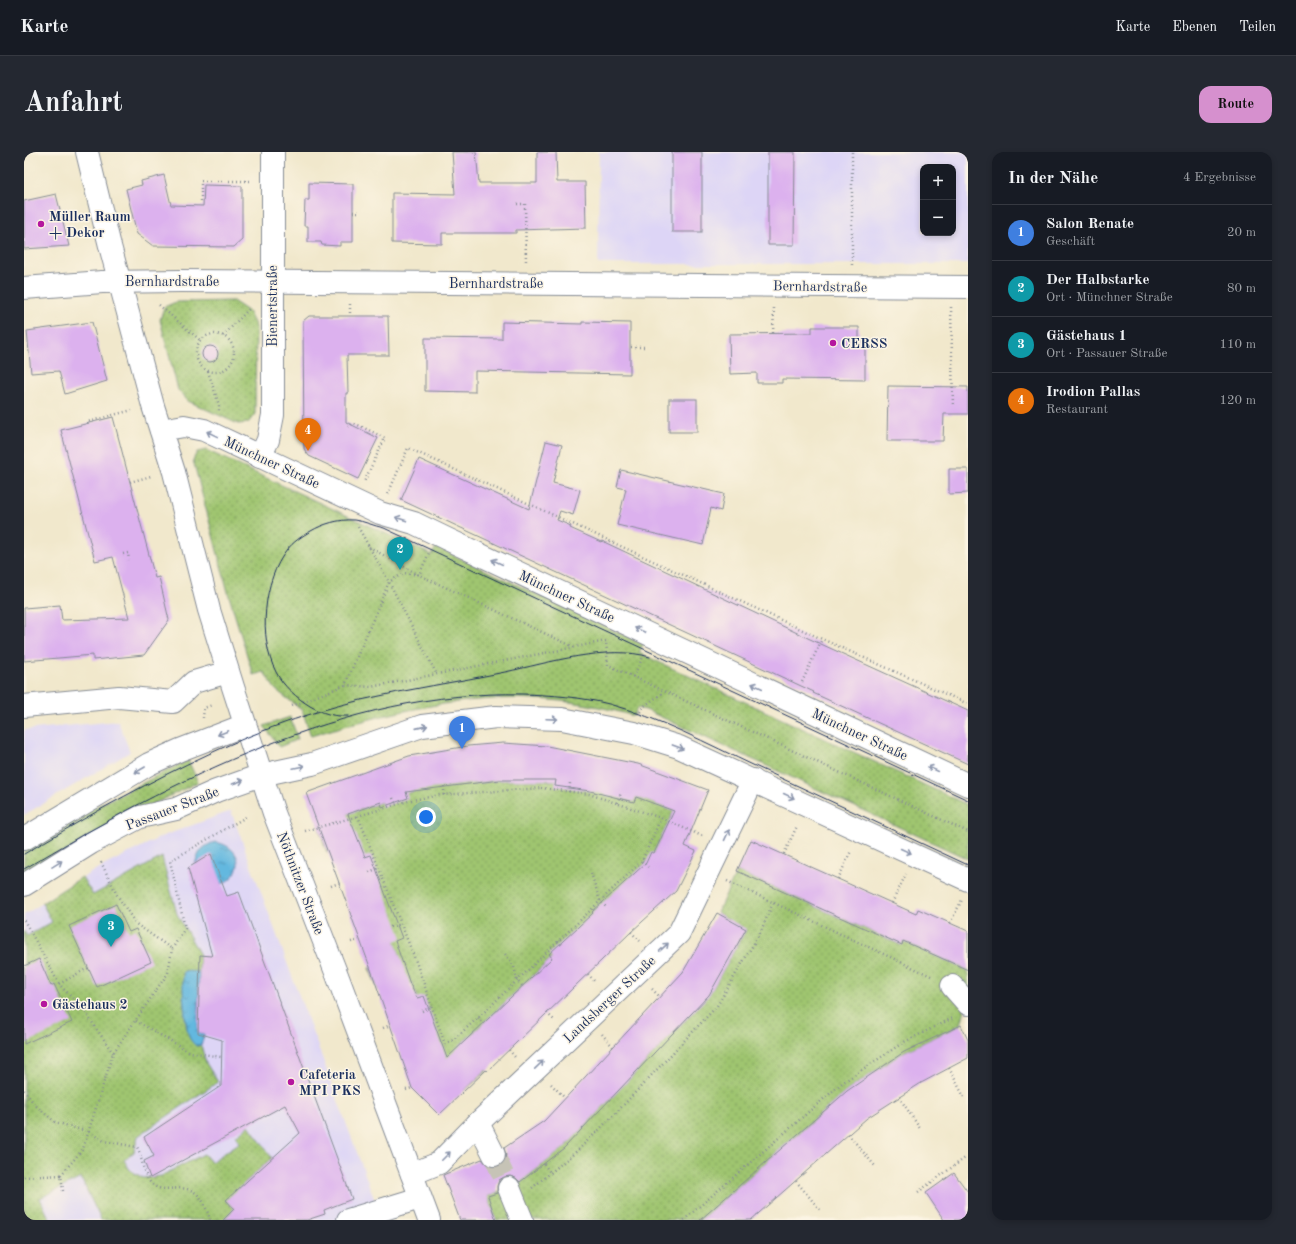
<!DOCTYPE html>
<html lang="de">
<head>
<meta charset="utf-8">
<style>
  :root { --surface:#171b24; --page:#242831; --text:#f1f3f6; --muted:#9ea1a6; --line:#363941; --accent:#d690ce }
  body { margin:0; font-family:"Old Standard TT",serif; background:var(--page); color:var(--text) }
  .controls { position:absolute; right:12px; top:12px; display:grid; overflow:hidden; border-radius:8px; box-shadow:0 2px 6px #0003 }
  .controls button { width:36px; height:36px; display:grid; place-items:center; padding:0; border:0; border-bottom:1px solid var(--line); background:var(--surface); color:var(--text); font:20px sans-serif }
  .you { position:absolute; left:402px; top:665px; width:14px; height:14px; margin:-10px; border:3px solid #fff; border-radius:50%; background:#1a73e8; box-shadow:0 0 0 6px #1a73e833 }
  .badge { display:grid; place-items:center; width:26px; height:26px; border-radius:50%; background:var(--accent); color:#fff; font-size:13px; font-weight:700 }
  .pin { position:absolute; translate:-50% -33px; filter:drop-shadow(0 1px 2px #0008) }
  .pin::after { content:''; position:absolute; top:21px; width:14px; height:12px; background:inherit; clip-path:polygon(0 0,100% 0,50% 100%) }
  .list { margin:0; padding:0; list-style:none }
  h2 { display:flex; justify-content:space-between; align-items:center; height:52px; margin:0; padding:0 16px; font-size:17px }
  h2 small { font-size:13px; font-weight:400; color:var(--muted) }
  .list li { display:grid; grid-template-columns:26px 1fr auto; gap:12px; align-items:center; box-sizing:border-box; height:56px; padding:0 16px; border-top:1px solid var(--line) }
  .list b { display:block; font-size:15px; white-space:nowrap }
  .list p { margin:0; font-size:13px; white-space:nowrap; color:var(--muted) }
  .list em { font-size:13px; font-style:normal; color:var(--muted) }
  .map { position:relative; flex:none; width:944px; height:1068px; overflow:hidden; border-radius:12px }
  header { display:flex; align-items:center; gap:24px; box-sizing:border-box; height:56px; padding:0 20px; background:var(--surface); border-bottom:1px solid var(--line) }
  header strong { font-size:19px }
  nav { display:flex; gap:22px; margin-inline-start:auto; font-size:14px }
  .intro { display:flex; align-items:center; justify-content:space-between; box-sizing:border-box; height:96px; padding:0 24px }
  h1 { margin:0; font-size:28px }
  .button { padding:10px 18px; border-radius:12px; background:var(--accent); color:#111; font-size:14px; font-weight:700 }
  main { display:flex; gap:24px; padding:0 24px }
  aside { flex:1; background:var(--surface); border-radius:12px; box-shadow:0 2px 6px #0003 }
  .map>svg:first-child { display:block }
  .built { fill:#ddd5f6; fill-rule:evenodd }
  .green { fill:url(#green-dots); stroke:#5d7a67 }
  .water { fill:url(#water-ripples); stroke:#3f749e }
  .building { fill:#dcb1ee; fill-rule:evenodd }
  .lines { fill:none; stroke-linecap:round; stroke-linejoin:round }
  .minor-tunnel { stroke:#c6c3b6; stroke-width:22; stroke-dasharray:22 11; stroke-linecap:butt }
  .minor-casing { stroke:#868c95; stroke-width:24 }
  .path { stroke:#868c95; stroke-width:2.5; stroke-dasharray:1 3; stroke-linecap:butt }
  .minor { stroke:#fff; stroke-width:22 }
  .tram { stroke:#1b2f5e; stroke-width:1 }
  .oneway { stroke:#8d97ae }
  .poi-dot { fill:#b5179e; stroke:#fcf5e5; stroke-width:1.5 }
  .labels { text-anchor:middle; stroke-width:3; stroke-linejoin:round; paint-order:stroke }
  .poi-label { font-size:14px; font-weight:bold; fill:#1b2f5e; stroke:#fcf5e5; text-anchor:start }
  .street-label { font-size:14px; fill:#1b2f5e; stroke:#fcf5e5 }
</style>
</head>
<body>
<header>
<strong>Karte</strong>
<nav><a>Karte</a><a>Ebenen</a><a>Teilen</a></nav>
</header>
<div class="intro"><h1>Anfahrt</h1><a class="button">Route</a></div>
<main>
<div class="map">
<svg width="944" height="1068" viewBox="0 0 944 1068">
  <defs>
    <pattern id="green-dots" width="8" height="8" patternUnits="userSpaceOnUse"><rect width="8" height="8" fill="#9fc570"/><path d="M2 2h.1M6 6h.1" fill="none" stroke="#81a05f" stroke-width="1.8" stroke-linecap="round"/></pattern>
    <pattern id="water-ripples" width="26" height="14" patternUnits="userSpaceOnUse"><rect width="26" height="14" fill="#63b8df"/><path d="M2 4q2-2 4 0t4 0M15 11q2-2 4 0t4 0" fill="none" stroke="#5196b8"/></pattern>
  </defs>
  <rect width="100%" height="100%" fill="#fcf5e5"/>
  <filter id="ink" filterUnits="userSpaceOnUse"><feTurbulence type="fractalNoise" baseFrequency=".025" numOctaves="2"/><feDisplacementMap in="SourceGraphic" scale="8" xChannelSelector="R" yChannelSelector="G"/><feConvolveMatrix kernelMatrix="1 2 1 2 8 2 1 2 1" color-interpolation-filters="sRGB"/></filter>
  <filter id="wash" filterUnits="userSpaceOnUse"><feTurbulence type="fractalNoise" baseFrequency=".012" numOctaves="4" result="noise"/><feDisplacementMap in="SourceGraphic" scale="16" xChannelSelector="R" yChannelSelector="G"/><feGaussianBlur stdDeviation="0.9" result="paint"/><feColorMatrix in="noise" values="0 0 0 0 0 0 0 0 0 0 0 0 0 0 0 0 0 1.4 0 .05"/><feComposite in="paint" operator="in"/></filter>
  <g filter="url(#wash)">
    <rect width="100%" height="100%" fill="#f1e8cc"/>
    <g class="built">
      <path d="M 575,0 L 944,0 L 944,112 L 574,112 ZM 899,15 L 929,15 L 929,81 L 899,81 Z"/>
      <polygon points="94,569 106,600 0,663 0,578"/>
      <polygon points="207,659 358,1068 0,1068 0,763 71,718 139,684"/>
    </g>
    <g class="green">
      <polygon points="209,149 224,159 232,175 231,262 224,271 214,272 164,249 154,238 136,168 140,155 152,150"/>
      <path d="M 182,298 L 408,403 L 412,395 L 619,492 L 615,501 L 944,653 L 944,707 L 622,558 L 613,556 L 610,564 C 496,530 398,550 287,584 L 278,558 L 251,537 L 240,520 L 229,523 L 205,444 L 169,308 L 173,300 Z"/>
      <polygon points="266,565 274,587 255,595 240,574"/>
      <polygon points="164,608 174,630 102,666 0,724 0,697 52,665"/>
      <polygon points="476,628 521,628 569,633 616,646 650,659 624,715 438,891 463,919 440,939 419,915 388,831 356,842 345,816 376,804 334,690 303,701 294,672 393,638"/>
      <path d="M 138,705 L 153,762 L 176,803 L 175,820 L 160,819 C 160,840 157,879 172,894 L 177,893 L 182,911 L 194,930 L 114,984 L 110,1000 L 100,1008 L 106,1018 L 119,1026 L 137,1024 L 180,1002 L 187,1010 L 215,991 L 212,984 L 225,973 L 248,1006 L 203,1048 L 210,1057 L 200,1068 L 77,1068 L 57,1026 L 16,1046 L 26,1068 L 0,1068 L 0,779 L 3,784 L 28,770 L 18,751 L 58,725 L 69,743 Z"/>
      <polygon points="713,719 877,793 879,789 944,818 944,845 937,873 880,900 823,939 676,1068 472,1068 464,1044 492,1033 540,996 685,843 722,778 693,761"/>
    </g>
    <g class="water">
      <path d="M 191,690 C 220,695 222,723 195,733 L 171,713 C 174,700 178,694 191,690 Z"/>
      <path d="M 160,819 L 175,820 L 174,881 L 180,883 L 177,893 L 172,894 C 170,892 168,890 166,887 C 161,877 157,829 160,819 Z"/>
    </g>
    <g id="blocks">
      <g class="building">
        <polygon points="428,0 452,0 455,31 513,31 513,0 532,0 533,30 561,30 562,76 492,78 492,81 418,81 418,92 368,91 368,41 431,42"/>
        <rect x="648" y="0" width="30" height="80"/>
        <polygon points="744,0 771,0 770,93 744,93"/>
        <polygon points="140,23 147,53 179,54 180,33 218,34 218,88 210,95 129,94 113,82 102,37 118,33 117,29"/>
        <polygon points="285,31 329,32 329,90 316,90 316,94 298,93 297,90 284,90 284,74 280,74 281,48 285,48"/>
        <polygon points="32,42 45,94 0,97 0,49"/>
        <polygon points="285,164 364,164 365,203 323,203 324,241 322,241 322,270 354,286 334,327 285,304 280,297 279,169"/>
        <polygon points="68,170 83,229 41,242 35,219 7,221 3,179"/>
        <polygon points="478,170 558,172 558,170 606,171 606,222 451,219 451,240 401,239 401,186 478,187"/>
        <polygon points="788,175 835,175 835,189 841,189 841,228 758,227 758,231 733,231 733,221 706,222 705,182 788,181"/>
        <circle cx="186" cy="202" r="8"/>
        <polygon points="864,234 944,235 944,262 920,262 919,289 863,289"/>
        <rect x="645" y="247" width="28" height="33"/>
        <polygon points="89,265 131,426 135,425 145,468 120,503 69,508 69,503 0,509 0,456 36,453 38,468 105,466 89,405 71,409 37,278"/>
        <polygon points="522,289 538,293 529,331 556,338 549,363 536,359 533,368 547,374 546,376 577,390 578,389 786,487 944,559 944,612 789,541 790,540 377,348 395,307 505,357"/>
        <polygon points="925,317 944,317 944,341 925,342"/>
        <polygon points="597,318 700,342 697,359 687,356 679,393 593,373 602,337 593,335"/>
        <path d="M 479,591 L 523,594 L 614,612 L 684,638 L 661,694 L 672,699 L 652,739 L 607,780 L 463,919 L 462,918 L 415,963 L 388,936 L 346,815 L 282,641 L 385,604 L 444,594 ZM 476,628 L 532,628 L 531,634 L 566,639 L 610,650 L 612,645 L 650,659 L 630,701 L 627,700 L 622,711 L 568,760 L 569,761 L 525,802 L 528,806 L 423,906 L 400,844 L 393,846 L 386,832 L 371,789 L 378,786 L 368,760 L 347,703 L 341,705 L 324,662 L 357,650 L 358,655 L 384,646 L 382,640 Z"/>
        <polygon points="727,688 892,762 894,757 944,779 944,818 879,789 878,793 713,719"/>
        <polygon points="187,702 203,744 215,740 328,1047 300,1058 301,1062 283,1068 199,1068 210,1057 202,1048 276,981 261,953 126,1026 120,1009 130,1004 120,985 197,934 198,888 174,881 176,803 188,804 164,716"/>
        <polygon points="92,752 105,780 112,777 127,810 73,835 45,774"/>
        <polygon points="693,761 722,777 685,843 540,996 496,1030 492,1026 486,1024 480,1025 475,1028 473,1034 473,1041 464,1044 472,1068 436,1068 419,1023 458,1007 463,1013 469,1015 475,1014 480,1010 482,1003 480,996 520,969 659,820"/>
        <polygon points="15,807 27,834 30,832 48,870 0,892 0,814"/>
        <polygon points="937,873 944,888 944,906 897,931 843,966 727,1068 676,1068 823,939 880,900"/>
        <polygon points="930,1021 944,1040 944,1068 920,1068 902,1041"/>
      </g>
    </g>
  </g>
  <g filter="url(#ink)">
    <use href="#blocks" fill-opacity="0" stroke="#868c95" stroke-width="1"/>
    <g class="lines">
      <polyline class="minor-tunnel" points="470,1003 485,1036"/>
      <g class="minor-casing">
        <g id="minor">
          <polyline points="63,0 86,94 129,254 150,320 185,458 209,535 250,661 313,823 405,1068"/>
          <polyline points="0,136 78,130 157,129 944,135"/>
          <polyline points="137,278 160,274 180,278 356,361 390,371 423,387 944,633"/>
          <polyline points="236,305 244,288 249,263 249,0"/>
          <polyline points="0,554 95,545 149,550 170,530 204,520"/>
          <polyline points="0,687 125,612 156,598 221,573"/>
          <polyline points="0,733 67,691 116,665 152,657 192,639 237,623 288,612 398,574 472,565 538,567 610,581 655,595 944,728"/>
          <polyline points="928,834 944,852"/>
          <polyline points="454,971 470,1003"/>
          <polyline points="388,1022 415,1011 454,971 655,781 729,628"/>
          <polyline points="485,1036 498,1068"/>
          <polyline points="324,1068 396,1046"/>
        </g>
      </g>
      <g class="path">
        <polyline points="828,0 828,114"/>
        <polyline points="177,49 177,29 228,29"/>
        <polyline points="493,52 501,52 502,111"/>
        <polyline points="329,60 337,60"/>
        <polyline points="326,152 326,164"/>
        <polyline points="135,153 177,189"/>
        <polyline points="927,155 929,255"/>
        <polyline points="749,181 750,156"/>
        <circle cx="191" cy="201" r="19"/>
        <polyline points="199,184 226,156"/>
        <polyline points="607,195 621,195"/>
        <polyline points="841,196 853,196"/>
        <polyline points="184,219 195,253 195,260"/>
        <polyline points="63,272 63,270 108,258"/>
        <polyline points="324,275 330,271 361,286 340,330"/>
        <polyline points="106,330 127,324"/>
        <polyline points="364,342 384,296 798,487 944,552"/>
        <polyline points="334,375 365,430 413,523"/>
        <polyline points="345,395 395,423 405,401"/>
        <polyline points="99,402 104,401 105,408"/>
        <polyline points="550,495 395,423 380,421 365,430 321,533 347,535 582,489 584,513 944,680"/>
        <polyline points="609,525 620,503"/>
        <polyline points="778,530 798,487"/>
        <polyline points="268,554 321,533"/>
        <polyline points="616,560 619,555 640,540"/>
        <polyline points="179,566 180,556 188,553"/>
        <polygon points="517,636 565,642 637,666 618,709 454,866 429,888 421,892 391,807 334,664 388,648 416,643"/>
        <polyline points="545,640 546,631"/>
        <polyline points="420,643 420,634"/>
        <polyline points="369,646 372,653"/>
        <polyline points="593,651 597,641"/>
        <polyline points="637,666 678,684"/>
        <polyline points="281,679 334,664"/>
        <polyline points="760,702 773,674"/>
        <polyline points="618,709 624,715"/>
        <polyline points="77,710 93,743 112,772 148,797"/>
        <polyline points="345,720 355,716"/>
        <polyline points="567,721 576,749 582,755"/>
        <polyline points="814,727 827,699"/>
        <polyline points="703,729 909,825"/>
        <polyline points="307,734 315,731"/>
        <polyline points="868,751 882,722"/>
        <polyline points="0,768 35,832 59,857 89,901"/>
        <polyline points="926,771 938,748"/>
        <polyline points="366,775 377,772"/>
        <polyline points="607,780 616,789"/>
        <polyline points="534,789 539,795"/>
        <polyline points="327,790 335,788"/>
        <polyline points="481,802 490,814 493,828 498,834"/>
        <polyline points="564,822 572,831"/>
        <polyline points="35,832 64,816"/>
        <polyline points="628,837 636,845"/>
        <polyline points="398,859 408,855"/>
        <polyline points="523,861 531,869"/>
        <polyline points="454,866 459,871"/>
        <polyline points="112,869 166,900 197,905"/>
        <polyline points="359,876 366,873"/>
        <polyline points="578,882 589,895"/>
        <polyline points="485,898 491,905"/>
        <polyline points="925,916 940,945"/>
        <polyline points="527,932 541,946"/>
        <path d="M 0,938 L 11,953 L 31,970 L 65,980 L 80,989 L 113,995 C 119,1006 118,1020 126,1030 C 142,1050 172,1014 186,1068"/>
        <polyline points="382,938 388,936"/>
        <polyline points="875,945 897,978"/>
        <polyline points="824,982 851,1014"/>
        <polyline points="520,1012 527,1022"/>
        <polyline points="0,1025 37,1023"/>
        <polyline points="772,1029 797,1059"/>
        <polyline points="508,1036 553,999 590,963 693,854 736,781 749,751"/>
        <polyline points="39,1039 37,1023 59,997 89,901 144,821 148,797 161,776 146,709 222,665"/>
        <polyline points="894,1040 941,1006"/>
        <polyline points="660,1068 818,931 880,890 929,866"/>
      </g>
      <use href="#minor" class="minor"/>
      <g class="tram">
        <path d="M 324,564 C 310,565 298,561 286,554 C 273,546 259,534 252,520 C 234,486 239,428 263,398 C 269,390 278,384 287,379 C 299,372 315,367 330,368 C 340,369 350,374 360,376 L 944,648"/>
        <path d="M 0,702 C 104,640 218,576 337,548 C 384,537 433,530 481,520 C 524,511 584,492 626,505"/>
        <path d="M 0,717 C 148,629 323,537 499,542 C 528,543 557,545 585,552 C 636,566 684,592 731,614 C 802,647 873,680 944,713"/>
      </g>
    </g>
    <defs><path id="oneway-shaft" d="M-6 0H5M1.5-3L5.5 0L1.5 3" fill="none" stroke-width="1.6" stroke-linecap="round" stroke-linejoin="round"/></defs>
    <g class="oneway">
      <use href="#oneway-shaft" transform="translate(188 282) rotate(-154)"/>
      <use href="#oneway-shaft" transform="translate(377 367) rotate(-162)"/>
      <use href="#oneway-shaft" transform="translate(473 410) rotate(-155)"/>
      <use href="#oneway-shaft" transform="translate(616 478) rotate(-155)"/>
      <use href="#oneway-shaft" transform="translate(733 534) rotate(-155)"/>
      <use href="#oneway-shaft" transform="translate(528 567) rotate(2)"/>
      <use href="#oneway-shaft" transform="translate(398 575) rotate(-13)"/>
      <use href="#oneway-shaft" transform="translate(199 581) rotate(159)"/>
      <use href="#oneway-shaft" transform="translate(654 595) rotate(20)"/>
      <use href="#oneway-shaft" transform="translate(275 615) rotate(-12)"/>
      <use href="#oneway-shaft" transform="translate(909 617) rotate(-155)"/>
      <use href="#oneway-shaft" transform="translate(116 618) rotate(150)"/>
      <use href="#oneway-shaft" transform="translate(214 630) rotate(-19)"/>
      <use href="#oneway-shaft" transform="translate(765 644) rotate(25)"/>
      <use href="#oneway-shaft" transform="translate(703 683) rotate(-65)"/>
      <use href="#oneway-shaft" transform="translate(882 699) rotate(25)"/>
      <use href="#oneway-shaft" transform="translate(33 712) rotate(-32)"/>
      <use href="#oneway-shaft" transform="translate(640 795) rotate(-43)"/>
      <use href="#oneway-shaft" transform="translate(515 913) rotate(-44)"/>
      <use href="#oneway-shaft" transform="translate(422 1004) rotate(-45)"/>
    </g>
  </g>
  <g class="poi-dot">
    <circle cx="17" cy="72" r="4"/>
    <circle cx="809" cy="191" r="4"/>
    <circle cx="20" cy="852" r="4"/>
    <circle cx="267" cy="930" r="4"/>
  </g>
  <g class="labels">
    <g class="poi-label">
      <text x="25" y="69">Müller Raum<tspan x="25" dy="16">+ Dekor</tspan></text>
      <text x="817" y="196">CERSS</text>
      <text x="28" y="857">Gästehaus 2</text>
      <text x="275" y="927">Cafeteria<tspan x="275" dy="16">MPI PKS</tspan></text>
    </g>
    <g class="street-label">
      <text x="148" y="134">Bernhardstraße</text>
      <text x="472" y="136">Bernhardstraße</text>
      <text transform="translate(796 134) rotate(1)" y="5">Bernhardstraße</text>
      <text transform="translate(248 154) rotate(-90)" y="5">Bienertstraße</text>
      <text transform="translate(248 310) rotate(25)" y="5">Münchner Straße</text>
      <text transform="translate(543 444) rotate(25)" y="5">Münchner Straße</text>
      <text transform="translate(836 582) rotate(25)" y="5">Münchner Straße</text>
      <text transform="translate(148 656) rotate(-21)" y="5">Passauer Straße</text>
      <text transform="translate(277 731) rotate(69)" y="5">Nöthnitzer Straße</text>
      <text transform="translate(585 847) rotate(-43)" y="5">Landsberger Straße</text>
    </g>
  </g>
</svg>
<div class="controls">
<button>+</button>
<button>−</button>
</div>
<div class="you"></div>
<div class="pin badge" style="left:438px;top:597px;background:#3f7fe0">1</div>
<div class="pin badge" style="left:376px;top:418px;background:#0f9aa8">2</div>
<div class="pin badge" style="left:87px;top:795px;background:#0f9aa8">3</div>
<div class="pin badge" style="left:284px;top:299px;background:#e8710a">4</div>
</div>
<aside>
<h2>In der Nähe<small>4 Ergebnisse</small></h2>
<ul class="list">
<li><span class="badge" style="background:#3f7fe0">1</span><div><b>Salon Renate</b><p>Geschäft</p></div><em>20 m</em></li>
<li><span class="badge" style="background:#0f9aa8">2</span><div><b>Der Halbstarke</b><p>Ort · Münchner Straße</p></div><em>80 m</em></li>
<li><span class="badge" style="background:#0f9aa8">3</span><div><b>Gästehaus 1</b><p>Ort · Passauer Straße</p></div><em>110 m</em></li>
<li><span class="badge" style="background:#e8710a">4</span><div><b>Irodion Pallas</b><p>Restaurant</p></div><em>120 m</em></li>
</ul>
</aside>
</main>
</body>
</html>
